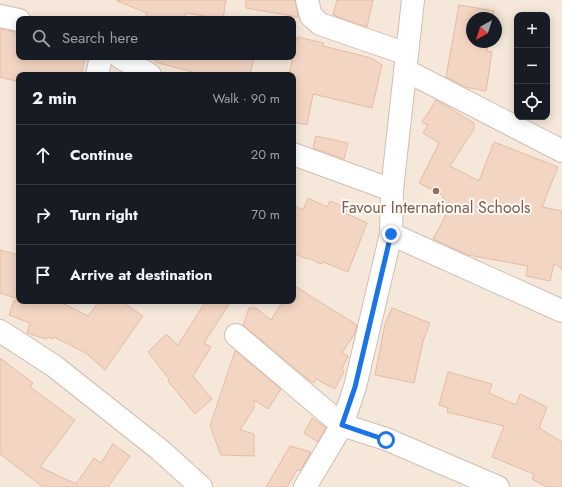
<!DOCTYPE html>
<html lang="en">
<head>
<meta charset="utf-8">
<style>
  :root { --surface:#171b24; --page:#20242c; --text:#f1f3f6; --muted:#9ea1a6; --line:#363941 }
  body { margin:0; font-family:Jost,sans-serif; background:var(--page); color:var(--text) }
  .controls { position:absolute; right:12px; top:12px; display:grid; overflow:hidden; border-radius:8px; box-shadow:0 2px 10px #0003 }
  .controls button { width:36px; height:36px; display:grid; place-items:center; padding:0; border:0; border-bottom:1px solid var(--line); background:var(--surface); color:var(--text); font:20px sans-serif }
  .compass { position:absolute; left:466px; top:12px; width:36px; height:36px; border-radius:50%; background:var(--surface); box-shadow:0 2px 10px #0003; rotate:219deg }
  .stop { position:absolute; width:12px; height:12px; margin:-9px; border:3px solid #1a73e8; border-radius:50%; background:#fff }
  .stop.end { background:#1a73e8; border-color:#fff; box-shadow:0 1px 4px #0008 }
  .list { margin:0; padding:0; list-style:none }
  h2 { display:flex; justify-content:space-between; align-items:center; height:52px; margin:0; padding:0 16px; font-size:17px }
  h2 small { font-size:13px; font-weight:400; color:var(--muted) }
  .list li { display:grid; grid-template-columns:26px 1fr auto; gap:12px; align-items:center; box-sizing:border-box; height:60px; padding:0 16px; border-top:1px solid var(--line) }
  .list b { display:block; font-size:15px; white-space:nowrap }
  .list em { font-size:13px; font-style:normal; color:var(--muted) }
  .icon { flex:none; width:22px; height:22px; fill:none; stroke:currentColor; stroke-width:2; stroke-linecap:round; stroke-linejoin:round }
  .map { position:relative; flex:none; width:562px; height:487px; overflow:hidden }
  .search { position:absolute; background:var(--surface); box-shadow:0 2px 10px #0003; left:16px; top:16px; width:280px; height:44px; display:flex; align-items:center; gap:10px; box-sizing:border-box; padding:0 14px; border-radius:8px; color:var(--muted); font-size:15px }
  .panel { position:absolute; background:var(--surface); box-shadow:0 2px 10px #0003; left:16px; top:72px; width:280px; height:232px; border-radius:8px }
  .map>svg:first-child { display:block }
  .residential { fill:#f5e8da; fill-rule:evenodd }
  .building { fill:#f3d5c3; stroke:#e6bba3 }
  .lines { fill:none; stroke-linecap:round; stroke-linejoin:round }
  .minor-casing { stroke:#d1beb0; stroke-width:24 }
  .minor { stroke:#fff; stroke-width:22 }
  .route { stroke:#1a73e8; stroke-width:5 }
  .education-dot { fill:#8d6e63; stroke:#fffaf3; stroke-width:1.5 }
  .labels { text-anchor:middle; stroke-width:4; stroke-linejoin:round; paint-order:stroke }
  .education-label { font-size:16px; fill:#785e54; stroke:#fffaf3 }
</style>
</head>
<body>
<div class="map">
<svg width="562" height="487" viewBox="0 0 562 487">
  <rect width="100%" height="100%" fill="#fdf6ec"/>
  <path class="residential" d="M 0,0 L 562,0 L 562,487 L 0,487 ZM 517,15 L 547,15 L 547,117 L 517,117 ZM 472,18 L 496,18 L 496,42 L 472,42 ZM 19,19 L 293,19 L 293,57 L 19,57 ZM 19,75 L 293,75 L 293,301 L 19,301 Z"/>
  <g class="building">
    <polygon points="117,0 226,0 223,19 186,13 183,19 145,19 147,13 117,1"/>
    <polygon points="246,0 295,0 298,17 246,8"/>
    <polygon points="337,0 373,0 367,27 333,15"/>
    <polygon points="459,5 494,11 493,18 472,18 472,42 488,42 487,51 492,52 486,91 465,87 446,77"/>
    <polygon points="0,29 19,33 19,57 85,57 81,75 19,75 19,82 0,77"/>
    <polygon points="297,37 324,43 323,46 371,58 382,65 372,108 313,94 307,125 293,122 293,75 289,75"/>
    <polygon points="156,57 254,57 250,75 204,75 155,62"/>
    <polygon points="436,100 474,123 474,129 450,166 479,181 494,142 558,167 542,207 562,211 562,269 554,264 550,281 526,276 528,266 468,255 433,239 449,209 442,195 419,183 439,143 423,133 428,125 422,122"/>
    <polygon points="316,136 348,143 344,159 313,148"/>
    <polygon points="308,198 327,207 330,201 347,208 345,213 367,223 348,272 323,262 321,264 308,258 307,259 293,253 293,205 303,210"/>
    <polygon points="0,250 19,255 19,299 0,293"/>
    <polygon points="293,285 357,325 355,333 342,353 348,356 342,369 344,371 335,389 316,379 314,383 310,381 243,325 249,308 256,308 271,320 283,301 293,301"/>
    <polygon points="14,301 58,301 88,316 99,301 121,301 143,316 105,370 86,353 54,337 53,339 49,337 46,339 27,333 30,323 9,315"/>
    <polygon points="206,301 231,301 204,343 211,347 193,376 212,399 195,414 168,381 169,379 148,352 166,334 178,345"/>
    <polygon points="392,308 430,323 423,341 414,383 375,375 385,324"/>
    <polygon points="235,351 281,389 268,409 254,400 254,408 240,430 254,434 254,456 221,455 210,426"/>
    <polygon points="0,358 33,383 30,387 75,420 40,467 76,484 94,458 101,463 113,444 130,456 108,487 43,487 0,454"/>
    <polygon points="448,372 492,384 489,393 516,405 520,394 547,407 539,428 562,442 562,487 546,487 532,479 534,474 492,457 504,426 447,412 448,408 439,405"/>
    <polygon points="312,418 326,428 318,442 304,433"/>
    <polygon points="290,446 311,452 300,471 297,470 287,487 266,487"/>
  </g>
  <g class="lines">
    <g class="minor-casing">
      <g id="minor">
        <polyline points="307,0 311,16 320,24 407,54"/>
        <polyline points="0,16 19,20"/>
        <polyline points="120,57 150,75"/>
        <polyline points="405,70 562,151"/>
        <polyline points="97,75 101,57"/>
        <polyline points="293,154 392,190"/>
        <polyline points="391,234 562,311"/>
        <polyline points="0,331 54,366 160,450 201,487"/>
        <polyline points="236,335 342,425 386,439 498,487"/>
        <polyline points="305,487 342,425 355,387 391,234 392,190 413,0"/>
      </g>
    </g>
    <use href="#minor" class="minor"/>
  </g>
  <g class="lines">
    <polyline class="route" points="386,440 342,425 355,387 391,234"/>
  </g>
  <circle class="education-dot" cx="436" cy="191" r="4"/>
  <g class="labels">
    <g class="education-label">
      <text x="436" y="213">Favour International Schools</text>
    </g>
  </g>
</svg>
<div class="controls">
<button>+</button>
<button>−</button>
<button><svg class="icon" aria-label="locate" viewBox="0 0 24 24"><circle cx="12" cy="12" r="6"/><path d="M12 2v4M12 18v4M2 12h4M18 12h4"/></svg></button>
</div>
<svg class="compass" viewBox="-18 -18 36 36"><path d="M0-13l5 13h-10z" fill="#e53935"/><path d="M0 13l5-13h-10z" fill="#9ea1a6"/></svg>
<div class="stop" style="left:386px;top:440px"></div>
<div class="stop end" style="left:391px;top:234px"></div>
<div class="search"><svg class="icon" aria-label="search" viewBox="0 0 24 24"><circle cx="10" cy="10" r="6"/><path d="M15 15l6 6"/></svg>Search here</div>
<section class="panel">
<h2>2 min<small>Walk · 90 m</small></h2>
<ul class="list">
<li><svg class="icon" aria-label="ahead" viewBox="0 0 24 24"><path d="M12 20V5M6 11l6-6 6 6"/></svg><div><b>Continue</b></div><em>20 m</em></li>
<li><svg class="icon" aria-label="right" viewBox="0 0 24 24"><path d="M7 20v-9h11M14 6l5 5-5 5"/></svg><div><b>Turn right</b></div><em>70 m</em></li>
<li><svg class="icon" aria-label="arrive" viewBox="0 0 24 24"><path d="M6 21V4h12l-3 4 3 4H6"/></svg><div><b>Arrive at destination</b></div></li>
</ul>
</section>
</div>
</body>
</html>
